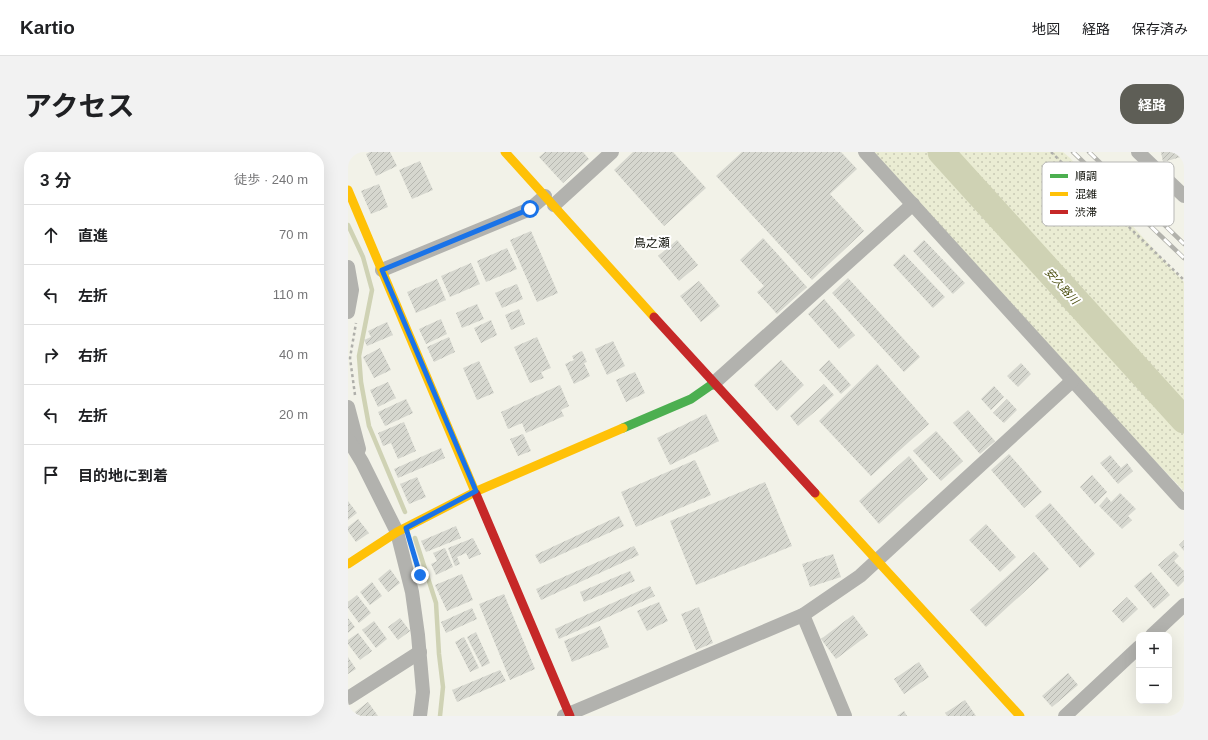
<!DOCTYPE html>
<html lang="ja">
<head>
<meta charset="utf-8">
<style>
  :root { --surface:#fff; --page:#f2f2f2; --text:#202124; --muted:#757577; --line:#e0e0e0; --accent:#5e5e56 }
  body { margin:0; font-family:Arial,"Noto Sans JP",sans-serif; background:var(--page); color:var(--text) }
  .controls { position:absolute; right:12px; bottom:12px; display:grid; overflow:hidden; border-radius:8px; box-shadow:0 4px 16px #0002 }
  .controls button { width:36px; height:36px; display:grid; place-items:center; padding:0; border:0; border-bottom:1px solid var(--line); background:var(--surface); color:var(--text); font:20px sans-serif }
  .stop { position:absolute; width:12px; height:12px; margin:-9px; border:3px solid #1a73e8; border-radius:50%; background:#fff }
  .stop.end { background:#1a73e8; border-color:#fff; box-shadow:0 1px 4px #0008 }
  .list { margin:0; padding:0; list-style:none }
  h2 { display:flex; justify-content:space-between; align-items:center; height:52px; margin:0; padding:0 16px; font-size:17px }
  h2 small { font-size:13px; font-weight:400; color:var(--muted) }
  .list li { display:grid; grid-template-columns:26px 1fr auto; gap:12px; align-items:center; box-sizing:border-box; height:60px; padding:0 16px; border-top:1px solid var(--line) }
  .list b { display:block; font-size:15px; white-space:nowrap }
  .list em { font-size:13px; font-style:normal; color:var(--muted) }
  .icon { flex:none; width:22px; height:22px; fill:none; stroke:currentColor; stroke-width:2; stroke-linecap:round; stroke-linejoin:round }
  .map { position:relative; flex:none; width:836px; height:564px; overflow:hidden; border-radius:16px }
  header { display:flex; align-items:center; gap:24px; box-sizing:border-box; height:56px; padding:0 20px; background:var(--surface); border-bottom:1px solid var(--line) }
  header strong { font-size:19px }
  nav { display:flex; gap:22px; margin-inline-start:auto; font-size:14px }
  .intro { display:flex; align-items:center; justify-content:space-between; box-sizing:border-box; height:96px; padding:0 24px }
  h1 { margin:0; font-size:28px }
  .button { padding:10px 18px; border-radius:16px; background:var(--accent); color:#fff; font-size:14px; font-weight:700 }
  main { display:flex; gap:24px; padding:0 24px }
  aside { flex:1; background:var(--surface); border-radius:16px; box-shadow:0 4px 16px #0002 }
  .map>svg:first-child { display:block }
  .grass { fill:url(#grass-dots) }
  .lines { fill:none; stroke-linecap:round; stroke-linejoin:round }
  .stream { stroke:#cfd2b4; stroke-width:4.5 }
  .river { stroke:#cfd2b4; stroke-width:27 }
  .building { fill:url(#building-hatch) }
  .path { stroke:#afafaa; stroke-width:2.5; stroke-dasharray:3 3; stroke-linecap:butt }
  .street { stroke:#b2b2ae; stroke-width:14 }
  .fast { stroke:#4caf50; stroke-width:9 }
  .slow { stroke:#ffc107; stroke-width:9 }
  .jam { stroke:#c62828; stroke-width:9 }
  .rail-casing { stroke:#b2b2ac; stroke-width:4.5 }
  .rail { stroke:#fff; stroke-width:3; stroke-dasharray:9; stroke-linecap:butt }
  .route { stroke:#1a73e8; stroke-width:5 }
  .labels { text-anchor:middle; stroke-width:4; stroke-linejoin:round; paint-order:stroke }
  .water-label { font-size:11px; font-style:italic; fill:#4a4e0f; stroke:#fff }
  .quarter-label { font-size:12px; fill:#0e0f08; stroke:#fff }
  .key { fill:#fff; stroke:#b7b7b5; stroke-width:1 }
  .key-label { font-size:11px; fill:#0e0f08 }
</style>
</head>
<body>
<header>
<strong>Kartio</strong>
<nav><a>地図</a><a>経路</a><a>保存済み</a></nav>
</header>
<div class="intro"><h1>アクセス</h1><a class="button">経路</a></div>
<main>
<aside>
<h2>3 分<small>徒歩 · 240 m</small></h2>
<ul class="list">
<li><svg class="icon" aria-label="ahead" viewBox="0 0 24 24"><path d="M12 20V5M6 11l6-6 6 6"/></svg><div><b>直進</b></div><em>70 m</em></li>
<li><svg class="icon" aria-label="left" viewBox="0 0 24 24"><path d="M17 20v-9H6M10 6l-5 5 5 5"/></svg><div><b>左折</b></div><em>110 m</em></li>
<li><svg class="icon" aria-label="right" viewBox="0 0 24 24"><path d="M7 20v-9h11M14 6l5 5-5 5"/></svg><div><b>右折</b></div><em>40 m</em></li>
<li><svg class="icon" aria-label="left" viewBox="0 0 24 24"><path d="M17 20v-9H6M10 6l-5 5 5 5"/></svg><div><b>左折</b></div><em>20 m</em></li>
<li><svg class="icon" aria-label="arrive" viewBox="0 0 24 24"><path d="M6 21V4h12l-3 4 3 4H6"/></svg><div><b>目的地に到着</b></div></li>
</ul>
</aside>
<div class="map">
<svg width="836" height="564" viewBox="0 0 836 564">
  <defs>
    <pattern id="grass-dots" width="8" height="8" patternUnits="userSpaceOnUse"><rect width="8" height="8" fill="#eaecd3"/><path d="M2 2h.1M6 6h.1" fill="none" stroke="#c8c9b4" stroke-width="1.8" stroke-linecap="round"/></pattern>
    <pattern id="building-hatch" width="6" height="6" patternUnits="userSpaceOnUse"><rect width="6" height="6" fill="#d6d7cf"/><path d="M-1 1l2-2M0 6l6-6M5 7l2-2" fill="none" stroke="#b6b7b0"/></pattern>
  </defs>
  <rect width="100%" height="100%" fill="#f2f2e8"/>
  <polygon class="grass" points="520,0 715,0 722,6 836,130 836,339 710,208"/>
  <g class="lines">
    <g class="stream">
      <polyline points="0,73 15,105 24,138 11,204 13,230 21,274 57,360"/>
      <polyline points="67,386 88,451 91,502 95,535 92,564"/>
    </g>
    <polyline class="river" points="593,0 836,268"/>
  </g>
  <g class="building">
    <polygon points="22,0 42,0 49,14 28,24 18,2"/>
    <polygon points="197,0 235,0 241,7 215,31 191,5"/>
    <polygon points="285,0 325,0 358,36 316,74 266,18"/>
    <polygon points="394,0 493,0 509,17 482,42 516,79 464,128 368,24"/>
    <polygon points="813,0 832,0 833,5 815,10"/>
    <polygon points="72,9 85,38 64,47 51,18"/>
    <polygon points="31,32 40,55 23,62 13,39"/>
    <polygon points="183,79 210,141 189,150 162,88"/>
    <polygon points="415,86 459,135 429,162 409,140 416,134 392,108"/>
    <polygon points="329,88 350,113 331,129 310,104"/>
    <polygon points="576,88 617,131 605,142 565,99"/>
    <polygon points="159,96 169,117 138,130 129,109"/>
    <polygon points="556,102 597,145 585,156 545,113"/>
    <polygon points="123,111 132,132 102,145 93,124"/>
    <polygon points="500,126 572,205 556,220 484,141"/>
    <polygon points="89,127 98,148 68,161 59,140"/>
    <polygon points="351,129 372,154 353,170 332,144"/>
    <polygon points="169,132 175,147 154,156 147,141"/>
    <polygon points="476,147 507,183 491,197 460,162"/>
    <polygon points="129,152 136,167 114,176 108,161"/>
    <polygon points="171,157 177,172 163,178 157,163"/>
    <polygon points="93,167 99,182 78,192 71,177"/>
    <polygon points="143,168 149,183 133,191 126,176"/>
    <polygon points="39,170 45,183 19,194 16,188 23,185 20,179"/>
    <polygon points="101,185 107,200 86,210 79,195"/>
    <polygon points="189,185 203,216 193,220 196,226 182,231 166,195"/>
    <polygon points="265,189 277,214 259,223 247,197"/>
    <polygon points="32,196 43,218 26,226 15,205"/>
    <polygon points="234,199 239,210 236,211 242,224 226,232 217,212 226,208 224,204"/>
    <polygon points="433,208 456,233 429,259 406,233"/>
    <polygon points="481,208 503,233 493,242 471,218"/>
    <polygon points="131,209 146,241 129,248 115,216"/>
    <polygon points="673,211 683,222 670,235 659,224"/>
    <polygon points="529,212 581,272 523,324 471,269"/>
    <polygon points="287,220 297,241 278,250 268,228"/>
    <polygon points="40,230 48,246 30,255 22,238"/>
    <polygon points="476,232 486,243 450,274 442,264"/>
    <polygon points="212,233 221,254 213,258 216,264 178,281 174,271 160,277 153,260"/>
    <polygon points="646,234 656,245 643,258 633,247"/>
    <polygon points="58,247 65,261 37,274 30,260"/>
    <polygon points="659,247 669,258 656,271 645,261"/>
    <polygon points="620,258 647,289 632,302 605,271"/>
    <polygon points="358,262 371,289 322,313 309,286"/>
    <polygon points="56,270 68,299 50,307 43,291 35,294 30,281"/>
    <polygon points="588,279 615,309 593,329 565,299"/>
    <polygon points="175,282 183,299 170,304 162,287"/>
    <polygon points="93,296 97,306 50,326 46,317"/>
    <polygon points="661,302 694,340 676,356 643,318"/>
    <polygon points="762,303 773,316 779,311 785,319 770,332 752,311"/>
    <polygon points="561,304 580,327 531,372 511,349"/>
    <polygon points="347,308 363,343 288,375 273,340"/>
    <polygon points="744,323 759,340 747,352 732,335"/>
    <polygon points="69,325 78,345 61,352 52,332"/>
    <polygon points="417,330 444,394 348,433 322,369"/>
    <polygon points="772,341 788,357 780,364 784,368 774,377 751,354 759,345 763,350"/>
    <polygon points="0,349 9,361 0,368"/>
    <polygon points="702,351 747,402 732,416 687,364"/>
    <polygon points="271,364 276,374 192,412 187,403"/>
    <polygon points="10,367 21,381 8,390 0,379 0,375"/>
    <polygon points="638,372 668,405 652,420 621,388"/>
    <polygon points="108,374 113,386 78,400 73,389"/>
    <polygon points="125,386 133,402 121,407 118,401 109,405 112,412 107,414 100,396"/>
    <polygon points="836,388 836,399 831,393"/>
    <polygon points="286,394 291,403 193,448 188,437"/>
    <polygon points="97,396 105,415 88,423 83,412 89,409 85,401"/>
    <polygon points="826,399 831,404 826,409 836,419 836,429 830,435 810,413"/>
    <polygon points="686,400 701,417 638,475 622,458"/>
    <polygon points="485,402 493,425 462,435 454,412"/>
    <polygon points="42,417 52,431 40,440 30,427"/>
    <polygon points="282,419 287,429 236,450 232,440"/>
    <polygon points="803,420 822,443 806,457 786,434"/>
    <polygon points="114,422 125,448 99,459 87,433"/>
    <polygon points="24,430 34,444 22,453 12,440"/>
    <polygon points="302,434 307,444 211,487 207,477"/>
    <polygon points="156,442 187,517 162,528 131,452"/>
    <polygon points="9,443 23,461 11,471 0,456 0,450"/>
    <polygon points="779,445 790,457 775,471 764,459"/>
    <polygon points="311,450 320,469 299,479 289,459"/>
    <polygon points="351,455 365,491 348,498 333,462"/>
    <polygon points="124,456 129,467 98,481 93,470"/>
    <polygon points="505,463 520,483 488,507 473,487"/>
    <polygon points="0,466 7,475 0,481"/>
    <polygon points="52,466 62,479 50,488 40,475"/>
    <polygon points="26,469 39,487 28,496 14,478"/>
    <polygon points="252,474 261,495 224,510 216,489"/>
    <polygon points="128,480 142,511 134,515 119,485"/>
    <polygon points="10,481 24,499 12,508 0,492 0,488"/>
    <polygon points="116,485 131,516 122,520 107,490"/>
    <polygon points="0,505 8,517 0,522"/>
    <polygon points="571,510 581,525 556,542 546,527"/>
    <polygon points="152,518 158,529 109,550 104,538"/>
    <polygon points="720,521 730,533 704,555 694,544"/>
    <polygon points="617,548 628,564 599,564 597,561"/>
    <polygon points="20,550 30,564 10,564 7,560"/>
    <polygon points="556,559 559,564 549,564"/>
  </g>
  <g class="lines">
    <g class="path">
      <polyline points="703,0 836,128"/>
      <polyline points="7,243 2,206 8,171"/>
    </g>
    <g class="street">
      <polyline points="517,0 836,351"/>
      <polyline points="790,0 836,44"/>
      <polyline points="206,53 264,0"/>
      <polyline points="0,115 4,138 0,160"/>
      <polyline points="34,118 182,57 197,44"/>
      <polyline points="366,231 565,52"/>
      <polyline points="0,255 11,297"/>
      <polyline points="0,287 14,310 49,380 64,440 70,483 75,540 72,564"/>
      <polyline points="455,463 497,564"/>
      <polyline points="804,483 836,453"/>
      <polyline points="0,546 72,500"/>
      <polyline points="216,564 455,463 512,424 724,229"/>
      <polyline points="717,564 791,495"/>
    </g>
    <polyline class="fast" points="275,276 343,247 366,231"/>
    <g class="slow">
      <polyline points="157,0 306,165"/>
      <polyline points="0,38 128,342"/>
      <polyline points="467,341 672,564"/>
      <polyline points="0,412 49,380 129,339 275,276"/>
    </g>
    <g class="jam">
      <polyline points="306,165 467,341"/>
      <polyline points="128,342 222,564"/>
    </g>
    <g class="rail-casing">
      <g id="rail">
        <polyline points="725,0 836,106"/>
        <polyline points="741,0 836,92"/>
      </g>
    </g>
    <use href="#rail" class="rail"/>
  </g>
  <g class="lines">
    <polyline class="route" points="72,423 58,376 128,339 34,118 182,57"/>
  </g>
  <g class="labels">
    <g class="water-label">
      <text transform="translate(714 134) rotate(48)" y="4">安久路川</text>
    </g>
    <g class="quarter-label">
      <text x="304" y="95">鳥之瀬</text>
    </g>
  </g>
  <rect x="694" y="10" width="132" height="64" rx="6" class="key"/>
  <rect x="702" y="22" width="18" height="4" fill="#4caf50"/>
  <rect x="702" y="40" width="18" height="4" fill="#ffc107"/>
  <rect x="702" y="58" width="18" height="4" fill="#c62828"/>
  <g class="key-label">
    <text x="727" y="28">順調</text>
    <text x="727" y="46">混雑</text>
    <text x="727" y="64">渋滞</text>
  </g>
</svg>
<div class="controls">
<button>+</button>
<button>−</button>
</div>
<div class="stop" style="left:182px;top:57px"></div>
<div class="stop end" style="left:72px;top:423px"></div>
</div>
</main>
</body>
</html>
